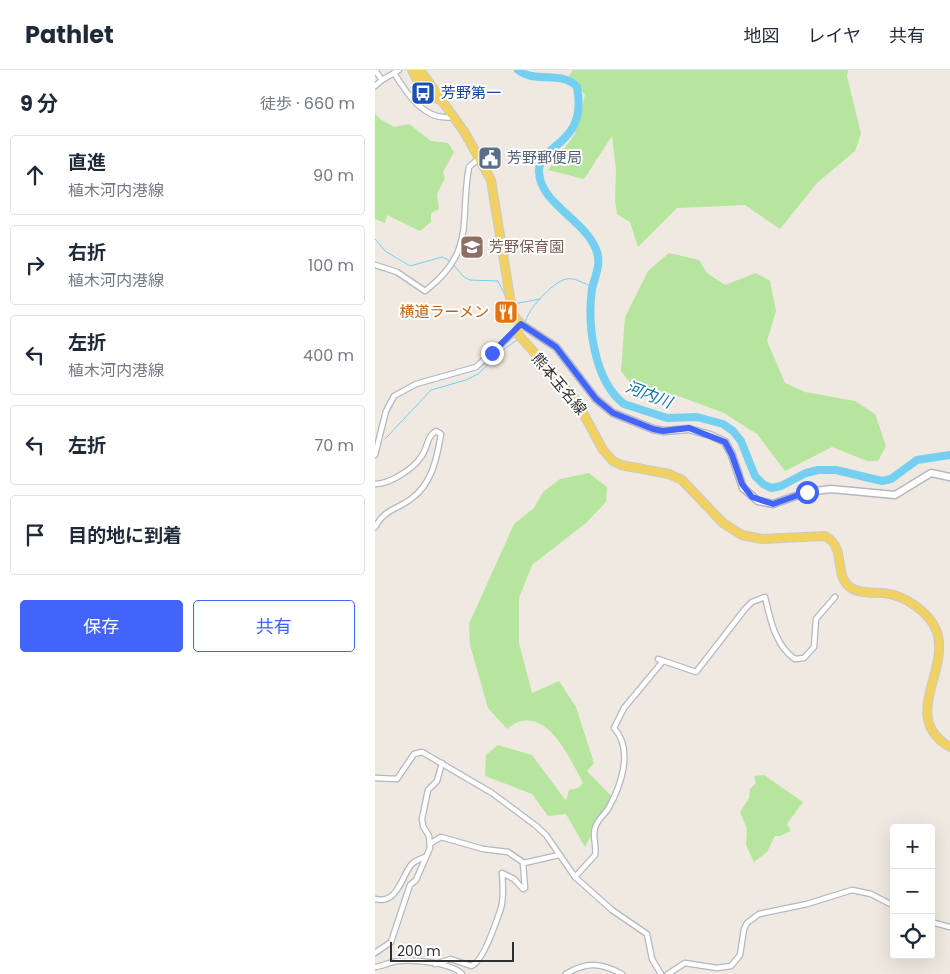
<!DOCTYPE html>
<html lang="ja">
<head>
<meta charset="utf-8">
<style>
  :root { --surface:#fff; --page:#f2f2f3; --text:#1f2937; --muted:#747a83; --line:#e0e1e3; --accent:#4264fb }
  body { margin:0; font-family:Poppins,"Noto Sans JP",sans-serif; background:var(--page); color:var(--text) }
  .controls { position:absolute; right:15px; bottom:15px; display:grid; overflow:hidden; border-radius:5px; box-shadow:0 5px 20px #0002 }
  .controls button { width:45px; height:45px; display:grid; place-items:center; padding:0; border:0; border-bottom:1px solid var(--line); background:var(--surface); color:var(--text); font:25px sans-serif }
  .scale { position:absolute; left:15px; bottom:12px; width:124px; box-sizing:border-box; padding-left:5px; border:2px solid #2e2e2e; border-top:0; font-size:14px; line-height:18px; white-space:nowrap; color:#2e2e2e; -webkit-text-stroke:4px #fff; paint-order:stroke }
  .stop { position:absolute; width:15px; height:15px; margin:-11px; border:4px solid #4264fb; border-radius:50%; background:#fff }
  .stop.end { background:#4264fb; border-color:#fff; box-shadow:0 1px 5px #0008 }
  .list { margin:0; padding:0; list-style:none }
  h2 { display:flex; justify-content:space-between; align-items:center; height:65px; margin:0; padding:0 20px; font-size:21px }
  h2 small { font-size:16px; font-weight:400; color:var(--muted) }
  .list li { display:grid; grid-template-columns:32px 1fr auto; gap:15px; align-items:center; box-sizing:border-box; height:80px; margin:0 10px 10px; padding:0 10px; border:1px solid var(--line); border-radius:5px }
  .list b { display:block; font-size:19px; white-space:nowrap }
  .list p { margin:0; font-size:16px; white-space:nowrap; color:var(--muted) }
  .list em { font-size:16px; font-style:normal; color:var(--muted) }
  .actions { display:flex; gap:10px; padding:15px 20px }
  .actions a { flex:1; padding:11px 0; border:1px solid var(--accent); border-radius:5px; text-align:center; font-size:18px; color:var(--accent) }
  .actions .main { background:var(--accent); color:#fff }
  .icon { flex:none; width:28px; height:28px; fill:none; stroke:currentColor; stroke-width:2; stroke-linecap:round; stroke-linejoin:round }
  .map { position:relative; flex:none; width:575px; height:904px; overflow:hidden }
  header { display:flex; align-items:center; gap:30px; box-sizing:border-box; height:70px; padding:0 25px; background:var(--surface); border-bottom:1px solid var(--line) }
  header strong { font-size:24px }
  nav { display:flex; gap:28px; margin-inline-start:auto; font-size:18px }
  main { display:flex }
  aside { flex:1; background:var(--surface) }
  .map>svg:first-child { display:block }
  .green { fill:#b6e59e }
  .lines { fill:none; stroke-linecap:round; stroke-linejoin:round }
  .stream { stroke:#75cff0; stroke-width:1 }
  .river { stroke:#75cff0; stroke-width:8 }
  .street-casing { stroke:#b4b7c1; stroke-width:7 }
  .secondary-casing { stroke:#b4b7c1; stroke-width:9 }
  .primary-casing { stroke:#c9c9c9; stroke-width:10 }
  .street { stroke:#fff; stroke-width:4.5 }
  .secondary { stroke:#fff; stroke-width:6 }
  .primary { stroke:#f2d163; stroke-width:8 }
  .route { stroke:#4264fb; stroke-width:6 }
  .labels { text-anchor:middle; stroke-width:4; stroke-linejoin:round; paint-order:stroke }
  .transit-label { font-size:15px; fill:#164399; stroke:#fff; text-anchor:start }
  .service-label { font-size:15px; fill:#4e5e75; stroke:#fff; text-anchor:start }
  .education-label { font-size:15px; fill:#785e54; stroke:#fff; text-anchor:start }
  .food-label { font-size:15px; fill:#c56008; stroke:#fff; text-anchor:end }
  .street-label { font-size:15px; fill:#2e2e2e; stroke:#fff }
  .water-label { font-size:16px; font-style:italic; fill:#0d6fa3; stroke:#fff }
</style>
</head>
<body>
<header>
<strong>Pathlet</strong>
<nav><a>地図</a><a>レイヤ</a><a>共有</a></nav>
</header>
<main>
<aside>
<h2>9 分<small>徒歩 · 660 m</small></h2>
<ul class="list">
<li><svg class="icon" aria-label="ahead" viewBox="0 0 24 24"><path d="M12 20V5M6 11l6-6 6 6"/></svg><div><b>直進</b><p>植木河内港線</p></div><em>90 m</em></li>
<li><svg class="icon" aria-label="right" viewBox="0 0 24 24"><path d="M7 20v-9h11M14 6l5 5-5 5"/></svg><div><b>右折</b><p>植木河内港線</p></div><em>100 m</em></li>
<li><svg class="icon" aria-label="left" viewBox="0 0 24 24"><path d="M17 20v-9H6M10 6l-5 5 5 5"/></svg><div><b>左折</b><p>植木河内港線</p></div><em>400 m</em></li>
<li><svg class="icon" aria-label="left" viewBox="0 0 24 24"><path d="M17 20v-9H6M10 6l-5 5 5 5"/></svg><div><b>左折</b></div><em>70 m</em></li>
<li><svg class="icon" aria-label="arrive" viewBox="0 0 24 24"><path d="M6 21V4h12l-3 4 3 4H6"/></svg><div><b>目的地に到着</b></div></li>
</ul>
<div class="actions"><a class="main">保存</a><a>共有</a></div>
</aside>
<div class="map">
<svg width="575" height="904" viewBox="0 0 575 904">
  <rect width="100%" height="100%" fill="#efe9e1"/>
  <g class="green">
    <polygon points="198,0 473,0 472,6 486,64 480,81 442,113 405,159 370,135 302,138 263,177 255,152 242,144 240,130 241,100 237,66 209,109 173,100 200,64 210,25 194,6"/>
    <polygon points="0,43 5,49 19,57 34,54 56,71 73,73 79,82 68,102 70,108 62,124 64,139 56,143 56,152 45,161 12,145 10,153 0,149"/>
    <polygon points="294,183 324,190 332,203 350,215 381,203 395,211 401,241 392,271 410,313 430,322 480,331 500,344 511,376 503,391 492,391 457,377 410,401 382,364 349,343 306,327 262,321 246,301 250,247 273,201"/>
    <path d="M 214,403 L 232,417 L 231,432 L 211,453 L 157,495 L 144,528 L 144,573 L 157,623 L 184,611 L 201,637 L 219,693 L 212,701 L 236,726 L 210,777 L 191,744 L 173,746 L 157,724 L 110,706 L 111,685 L 123,675 L 157,685 L 191,731 L 194,720 L 203,718 L 208,713 C 196,691 177,645 146,651 C 141,652 136,656 132,659 L 113,638 L 95,575 L 94,554 L 139,454 L 159,438 L 168,422 L 185,409 Z"/>
    <polygon points="389,705 428,732 412,754 416,761 405,766 400,766 392,782 379,792 371,775 372,759 365,742 374,728 375,719 381,713 379,706"/>
  </g>
  <g class="lines">
    <g class="stream">
      <polyline points="0,169 10,181 35,196 67,187 75,191 89,207 95,210 123,211 131,227"/>
      <polyline points="139,234 165,229"/>
      <path d="M 150,254 C 151,240 178,212 191,209 C 200,207 209,214 218,217"/>
      <polyline points="10,369 56,320 91,310 103,304 128,280 143,269"/>
    </g>
    <path class="river" d="M 143,0 C 160,14 187,0 202,17 C 213,76 164,73 164,101 C 164,134 212,150 222,182 C 226,195 220,206 217,219 C 212,254 219,311 249,334 L 292,348 L 322,347 L 348,354 L 358,361 L 366,371 L 380,406 L 388,414 L 396,418 L 406,416 L 431,403 L 443,400 L 461,400 L 507,411 L 516,409 L 542,390 L 575,385"/>
    <g class="street-casing">
      <g id="street">
        <polyline points="0,0 7,10 24,0"/>
        <path d="M 19,3 C 32,24 50,52 78,47"/>
        <polyline points="0,16 7,10"/>
        <path d="M 0,195 L 22,202 L 50,221 C 102,181 84,151 94,97 L 104,88"/>
        <polyline points="0,385 11,341 19,326 41,314 101,297 142,260"/>
        <path d="M 0,414 C 15,414 38,399 46,387 C 53,378 51,367 61,361 L 66,364 C 62,388 57,414 36,429 C 20,441 11,438 0,457"/>
        <path d="M 283,589 L 321,602 L 370,539 L 377,532 L 390,527 C 395,548 400,576 420,589 L 429,588 L 439,577 L 441,549 L 460,527"/>
        <polyline points="0,708 22,709 39,684 47,682 117,723 160,755 171,765 200,807 237,840 272,864 277,889 286,904"/>
        <polyline points="56,773 66,767 108,779 133,782 149,793 184,785"/>
        <path d="M 200,807 L 220,785 C 222,776 217,767 220,758 C 222,750 229,745 233,739 C 246,716 259,680 239,658 L 249,638 L 288,591"/>
        <path d="M 0,829 C 22,835 26,808 36,795 C 39,791 45,789 50,787"/>
        <polyline points="556,852 575,857"/>
        <polyline points="0,883 16,872 35,815 41,810 55,778 54,766 48,756 47,749 53,720 62,711 67,693"/>
        <path d="M 60,894 L 76,889 L 96,896 C 108,893 122,850 126,838 C 129,827 128,814 127,803 L 139,809 L 148,819 L 150,818 L 148,793"/>
        <path d="M 0,897 C 8,896 15,892 23,891 C 38,889 77,893 87,904"/>
        <path d="M 191,904 C 212,891 226,893 247,904"/>
        <polyline points="293,904 310,893 342,898 356,896 365,885 369,859 372,853 384,844 432,834 477,820 496,824 519,836"/>
      </g>
    </g>
    <g class="secondary-casing">
      <polyline id="secondary" points="146,254 181,277 221,329 238,343 278,359 289,361 314,359 335,365 350,372 357,385 368,418 383,431 398,434 432,422 456,419 520,425 556,403 575,407"/>
    </g>
    <g class="primary-casing">
      <g id="primary">
        <path d="M 37,0 C 42,12 52,27 65,30"/>
        <path d="M 45,0 L 90,63 L 116,110 L 137,240 L 139,246 L 146,254 L 142,260 L 143,264 L 201,330 L 228,380 L 238,391 L 246,395 L 294,404 L 307,410 L 348,453 L 367,465 L 387,469 L 450,466 C 473,479 457,504 476,518 C 485,524 498,522 509,523 C 529,525 555,542 562,562 C 575,601 525,648 575,677"/>
      </g>
    </g>
    <use href="#street" class="street"/>
    <use href="#secondary" class="secondary"/>
    <use href="#primary" class="primary"/>
  </g>
  <g class="lines">
    <polyline class="route" points="117,283 146,254 181,277 221,329 238,343 278,359 288,361 314,358 350,372 357,385 367,414 377,427 398,434 432,422"/>
  </g>
  <defs>
    <g id="bus-square" transform="scale(1.25)"><rect x="-9" y="-9" width="18" height="18" rx="4" fill="#1a4fb4" stroke="#fff"/><path d="M-5-6H5V4H4V6H2V4H-2V6H-4V4H-5ZM-3.5-4V0h7V-4ZM-3.5 1.2v1.5H-2V1.2ZM2 1.2v1.5H3.5V1.2Z" fill="#fff"/></g>
    <g id="civic-square" transform="scale(1.25)"><rect x="-9" y="-9" width="18" height="18" rx="4" fill="#5c6f8a" stroke="#fff"/><path d="M-.6-6.5H3V-4.5H.6V-3L4-1V1h2V6H-6V1h2V-1L-.6-3ZM-1.2 2.5V6h2.4V2.5Z" fill="#fff"/></g>
    <g id="school-square" transform="scale(1.25)"><rect x="-9" y="-9" width="18" height="18" rx="4" fill="#8d6e63" stroke="#fff"/><path d="M0-5L7-2L0 1L-7-2ZM-4 1L0 2.5L4 1V4Q0 6-4 4Z" fill="#fff"/></g>
    <g id="restaurant-square" transform="scale(1.25)"><rect x="-9" y="-9" width="18" height="18" rx="4" fill="#e8710a" stroke="#fff"/><path d="M-5-6h1v4h1v-4h1v4h1v-4h1v5L-1.5 .5V6h-2V.5L-5-1ZM5-6V6H3V1.5H1.5Q1.5-4 5-6Z" fill="#fff"/></g>
  </defs>
  <g fill-rule="evenodd">
    <use href="#bus-square" x="48" y="23"/>
    <use href="#civic-square" x="115" y="88"/>
    <use href="#school-square" x="97" y="177"/>
    <use href="#restaurant-square" x="131" y="242"/>
  </g>
  <g class="labels">
    <g class="transit-label">
      <text x="66" y="28">芳野第一</text>
    </g>
    <g class="service-label">
      <text x="132" y="93">芳野郵便局</text>
    </g>
    <g class="education-label">
      <text x="114" y="182">芳野保育園</text>
    </g>
    <g class="food-label">
      <text x="114" y="247">横道ラーメン</text>
    </g>
    <g class="street-label">
      <text transform="translate(184 314) rotate(50)" y="5">熊本玉名線</text>
    </g>
    <g class="water-label">
      <text transform="translate(274 324) rotate(21)" y="6">河内川</text>
    </g>
  </g>
</svg>
<div class="controls">
<button>+</button>
<button>−</button>
<button><svg class="icon" aria-label="locate" viewBox="0 0 24 24"><circle cx="12" cy="12" r="6"/><path d="M12 2v4M12 18v4M2 12h4M18 12h4"/></svg></button>
</div>
<div class="scale">200 m</div>
<div class="stop" style="left:432px;top:422px"></div>
<div class="stop end" style="left:117px;top:283px"></div>
</div>
</main>
</body>
</html>
